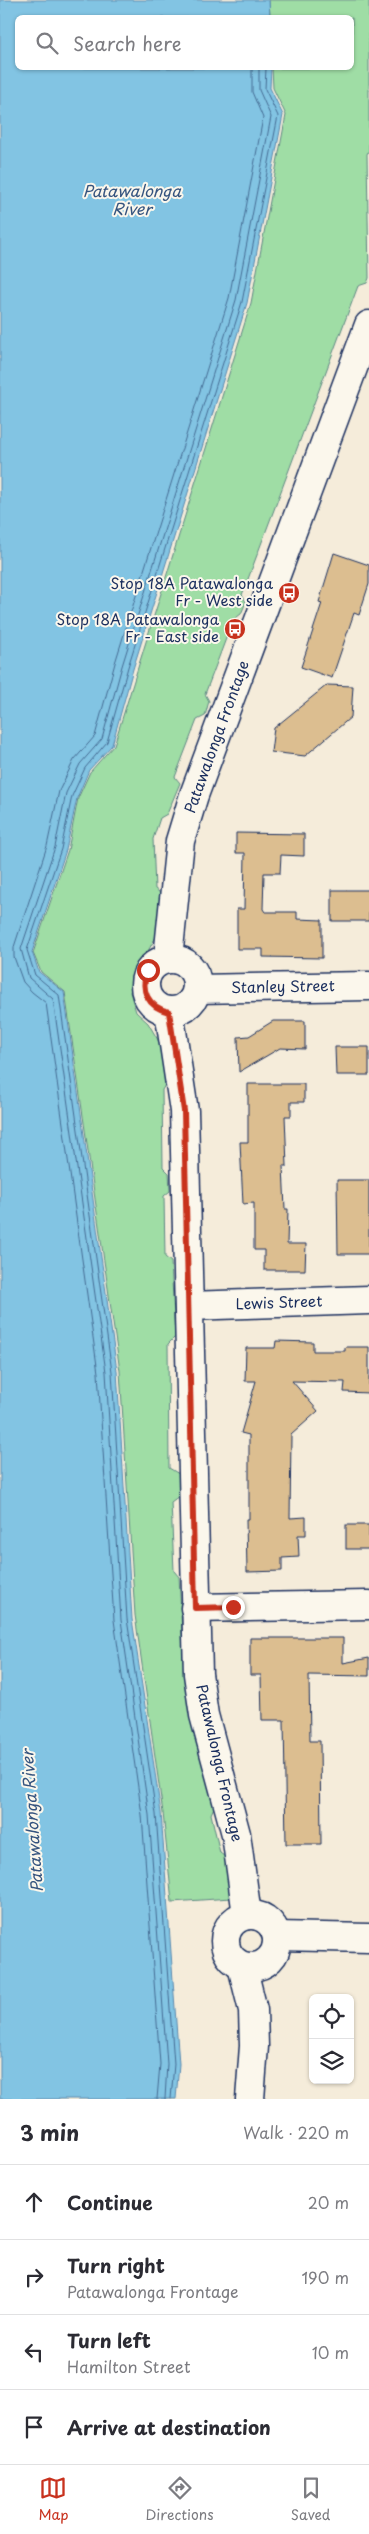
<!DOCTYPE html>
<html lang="en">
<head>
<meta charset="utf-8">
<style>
  :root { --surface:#fff; --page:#f7f7f7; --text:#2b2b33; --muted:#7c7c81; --line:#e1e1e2; --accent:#c8321e }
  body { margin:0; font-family:"Playpen Sans",sans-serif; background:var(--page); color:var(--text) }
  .controls { position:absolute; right:15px; bottom:15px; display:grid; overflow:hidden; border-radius:8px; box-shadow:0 1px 4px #0004 }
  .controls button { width:45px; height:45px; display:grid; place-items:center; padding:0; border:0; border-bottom:1px solid var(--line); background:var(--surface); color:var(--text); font:25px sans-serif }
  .stop { position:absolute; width:15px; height:15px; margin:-11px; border:4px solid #c8321e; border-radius:50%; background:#fff }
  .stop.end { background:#c8321e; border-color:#fff; box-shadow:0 1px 5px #0008 }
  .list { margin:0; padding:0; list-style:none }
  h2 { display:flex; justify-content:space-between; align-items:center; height:65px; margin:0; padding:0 20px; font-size:21px }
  h2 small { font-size:16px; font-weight:400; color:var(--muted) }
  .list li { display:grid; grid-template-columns:32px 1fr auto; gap:15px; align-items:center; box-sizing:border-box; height:75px; padding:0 20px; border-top:1px solid var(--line) }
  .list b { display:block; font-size:19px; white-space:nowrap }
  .list p { margin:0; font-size:16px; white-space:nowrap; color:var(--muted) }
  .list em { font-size:16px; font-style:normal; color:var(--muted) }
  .icon { flex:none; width:28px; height:28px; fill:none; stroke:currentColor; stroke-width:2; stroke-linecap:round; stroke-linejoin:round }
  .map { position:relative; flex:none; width:369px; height:2099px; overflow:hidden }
  .search { position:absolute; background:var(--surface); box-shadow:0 1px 4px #0004; left:15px; right:15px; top:15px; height:55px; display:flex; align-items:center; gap:12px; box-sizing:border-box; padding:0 18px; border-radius:8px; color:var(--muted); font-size:19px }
  .sheet { height:365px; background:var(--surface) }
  nav { display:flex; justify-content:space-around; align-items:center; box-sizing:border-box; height:70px; border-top:1px solid var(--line); background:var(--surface); font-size:14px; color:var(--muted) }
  nav a { display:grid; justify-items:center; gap:2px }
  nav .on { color:var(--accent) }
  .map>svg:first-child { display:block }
  .park { fill:#9fdda5; stroke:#5d8682 }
  .water { fill:#82c4e3; stroke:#5988ae }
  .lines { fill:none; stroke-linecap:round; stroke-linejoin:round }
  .shore { stroke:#446b93; stroke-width:1 }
  .building { fill:#dcbe90; stroke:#1b2f5e }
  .minor-casing { stroke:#1b2f5e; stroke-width:31 }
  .minor { stroke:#fbf7ec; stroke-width:28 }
  .route { stroke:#c8321e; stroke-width:6 }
  .labels { text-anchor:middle; stroke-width:4; stroke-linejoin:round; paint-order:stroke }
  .poi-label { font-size:15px; fill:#1b2f5e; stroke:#fbf7ec; text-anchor:end }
  .street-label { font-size:15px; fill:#1b2f5e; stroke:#fbf7ec }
  .water-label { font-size:16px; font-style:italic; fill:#35547f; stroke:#fbf7ec }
</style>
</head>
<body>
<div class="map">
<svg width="369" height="2099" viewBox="0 0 369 2099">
  <rect width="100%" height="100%" fill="#f5ecda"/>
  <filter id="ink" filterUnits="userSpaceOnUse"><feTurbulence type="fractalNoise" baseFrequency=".02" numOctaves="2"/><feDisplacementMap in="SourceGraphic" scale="10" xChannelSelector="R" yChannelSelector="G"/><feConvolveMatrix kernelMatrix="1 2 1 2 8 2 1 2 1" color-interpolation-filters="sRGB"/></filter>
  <g filter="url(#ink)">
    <polygon class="park" points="269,0 369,0 369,150 367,154 369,278 367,283 358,286 242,595 246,602 241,614 233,620 205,694 209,701 205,716 197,720 175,777 180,783 167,814 160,818 153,839 155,889 163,895 158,933 137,971 130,992 136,1012 148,1023 158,1040 167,1065 168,1080 162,1090 163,1167 169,1173 170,1191 164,1196 165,1257 171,1262 175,1337 168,1344 169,1468 179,1474 179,1496 171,1502 174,1571 179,1577 185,1686 215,1805 211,1814 220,1853 228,1859 231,1898 172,1902 163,1813 135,1615 120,1371 65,992 41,972 33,953 68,850 78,798 90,772 114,745 251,303 286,115 273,88 272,68 352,68 352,18 270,17"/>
    <polygon class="water" points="0,0 269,0 270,17 18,18 18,68 271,68 270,88 283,115 247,303 133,669 112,745 89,770 77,798 66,850 32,952 39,972 64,992 117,1371 132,1619 161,1813 179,2064 176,2099 0,2099"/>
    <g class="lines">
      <g class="shore">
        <polyline points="157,2099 160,2064 142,1815 114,1620 98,1373 46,1003 32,992 23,982 14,957 14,947 47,846 59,791 74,760 95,736 115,663 229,298 263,118 252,92 252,68"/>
        <polyline points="165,2099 167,2064 149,1815 121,1620 106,1372 53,999 29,978 21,949 55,847 66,793 80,764 102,739 122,666 236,300 271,117 259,90 259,68"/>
        <polyline points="171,2099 174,2064 156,1814 127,1619 112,1372 59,995 35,975 27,950 61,849 72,796 85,768 107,742 128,667 242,302 278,116 265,89 266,68"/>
      </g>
    </g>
    <g class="building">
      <polygon points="334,553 369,565 369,584 359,615 354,613 332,678 301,667 322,603 319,602"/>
      <polygon points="327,685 353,686 351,717 305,756 271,752 274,728"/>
      <polygon points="236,833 304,834 304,856 281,855 280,873 264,873 263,909 265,912 297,912 297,919 322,920 322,958 263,957 263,949 237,949 237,909 244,909 245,853 236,853"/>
      <rect x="332" y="890" width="37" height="31"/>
      <polygon points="273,1021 305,1021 305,1049 280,1048 239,1072 238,1037 249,1036"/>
      <polygon points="335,1047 369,1047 369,1075 336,1075"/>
      <polygon points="248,1084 304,1084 304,1102 291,1102 291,1116 285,1116 287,1166 283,1166 285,1209 288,1209 287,1244 306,1244 305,1270 264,1270 264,1250 254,1250 254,1203 243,1204 240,1142 248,1142"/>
      <polygon points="337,1180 369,1180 369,1254 338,1254"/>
      <polygon points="276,1341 313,1342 313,1351 345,1351 345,1347 369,1347 369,1393 344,1392 345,1382 292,1381 318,1411 291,1435 290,1518 306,1517 306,1535 298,1535 299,1557 282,1558 282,1571 247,1572 246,1519 249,1519 249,1435 241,1433 256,1381 245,1381 246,1348 275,1348"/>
      <rect x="346" y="1525" width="23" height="24"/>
      <polygon points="250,1638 343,1638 343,1663 369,1658 369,1676 309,1675 310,1741 320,1741 321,1844 286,1844 284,1720 262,1720 261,1675 250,1675"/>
    </g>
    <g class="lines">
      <g class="minor-casing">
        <g id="minor">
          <polyline points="168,958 180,841 194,795 369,325"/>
          <circle cx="171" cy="985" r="26"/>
          <polyline points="197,989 369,986"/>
          <polyline points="169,1011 184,1111 198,1674 204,1715 236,1834 247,1915"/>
          <polyline points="189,1306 369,1300"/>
          <polyline points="195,1608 369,1605"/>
          <circle cx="251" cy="1941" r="26"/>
          <polyline points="277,1936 369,1938"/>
          <polyline points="242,1966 253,2010 254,2046 250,2099"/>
        </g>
      </g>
      <use href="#minor" class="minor"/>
    </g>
  </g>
  <g class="lines" filter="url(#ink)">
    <path class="route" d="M 148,970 C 139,990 148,1007 169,1012 L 184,1111 L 195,1608 L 233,1607"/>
  </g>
  <defs>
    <g id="bus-disc" transform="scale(1.125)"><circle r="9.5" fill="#c8321e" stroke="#fbf7ec"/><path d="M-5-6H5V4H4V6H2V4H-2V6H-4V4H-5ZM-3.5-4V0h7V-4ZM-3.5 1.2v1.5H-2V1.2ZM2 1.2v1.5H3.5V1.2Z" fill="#fff"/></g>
  </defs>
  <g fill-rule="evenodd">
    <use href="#bus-disc" x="289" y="593"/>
    <use href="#bus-disc" x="235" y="629"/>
  </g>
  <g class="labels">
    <g class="poi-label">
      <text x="273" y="589">Stop 18A Patawalonga<tspan x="273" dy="17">Fr - West side</tspan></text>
      <text x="219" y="625">Stop 18A Patawalonga<tspan x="219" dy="17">Fr - East side</tspan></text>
    </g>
    <g class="street-label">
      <text transform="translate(217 737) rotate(-70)" y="5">Patawalonga Frontage</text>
      <text transform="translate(283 987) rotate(-1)" y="5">Stanley Street</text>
      <text transform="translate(279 1303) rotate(-2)" y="5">Lewis Street</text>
      <text transform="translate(219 1763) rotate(77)" y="5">Patawalonga Frontage</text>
    </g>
    <g class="water-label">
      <text x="132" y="197">Patawalonga<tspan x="132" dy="18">River</tspan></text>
      <text transform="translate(32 1821) rotate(-94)" y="6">Patawalonga River</text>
    </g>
  </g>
</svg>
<div class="controls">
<button><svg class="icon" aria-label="locate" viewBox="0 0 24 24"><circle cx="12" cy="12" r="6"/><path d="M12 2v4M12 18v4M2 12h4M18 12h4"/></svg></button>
<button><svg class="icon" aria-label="layers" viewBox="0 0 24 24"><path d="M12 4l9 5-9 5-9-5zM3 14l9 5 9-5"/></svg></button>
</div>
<div class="stop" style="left:148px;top:970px"></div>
<div class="stop end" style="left:233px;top:1607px"></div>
<div class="search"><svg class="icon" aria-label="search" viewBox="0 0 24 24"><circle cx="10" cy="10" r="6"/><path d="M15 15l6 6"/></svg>Search here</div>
</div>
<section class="sheet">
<h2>3 min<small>Walk · 220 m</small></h2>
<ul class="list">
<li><svg class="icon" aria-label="ahead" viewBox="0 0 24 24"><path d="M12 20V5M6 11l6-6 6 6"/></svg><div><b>Continue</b></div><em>20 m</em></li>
<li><svg class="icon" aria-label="right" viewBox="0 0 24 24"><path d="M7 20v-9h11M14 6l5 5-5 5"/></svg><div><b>Turn right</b><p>Patawalonga Frontage</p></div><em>190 m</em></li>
<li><svg class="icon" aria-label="left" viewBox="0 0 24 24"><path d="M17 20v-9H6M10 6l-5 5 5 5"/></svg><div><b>Turn left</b><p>Hamilton Street</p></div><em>10 m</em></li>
<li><svg class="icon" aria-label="arrive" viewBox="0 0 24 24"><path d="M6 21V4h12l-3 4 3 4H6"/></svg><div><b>Arrive at destination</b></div></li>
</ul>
</section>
<nav>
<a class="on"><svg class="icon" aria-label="map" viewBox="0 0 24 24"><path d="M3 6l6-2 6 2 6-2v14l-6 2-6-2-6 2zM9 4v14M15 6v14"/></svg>Map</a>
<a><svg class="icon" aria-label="directions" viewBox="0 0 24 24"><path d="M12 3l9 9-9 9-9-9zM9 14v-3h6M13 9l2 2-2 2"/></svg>Directions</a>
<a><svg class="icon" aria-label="saved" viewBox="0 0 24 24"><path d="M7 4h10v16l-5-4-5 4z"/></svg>Saved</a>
</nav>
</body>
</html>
